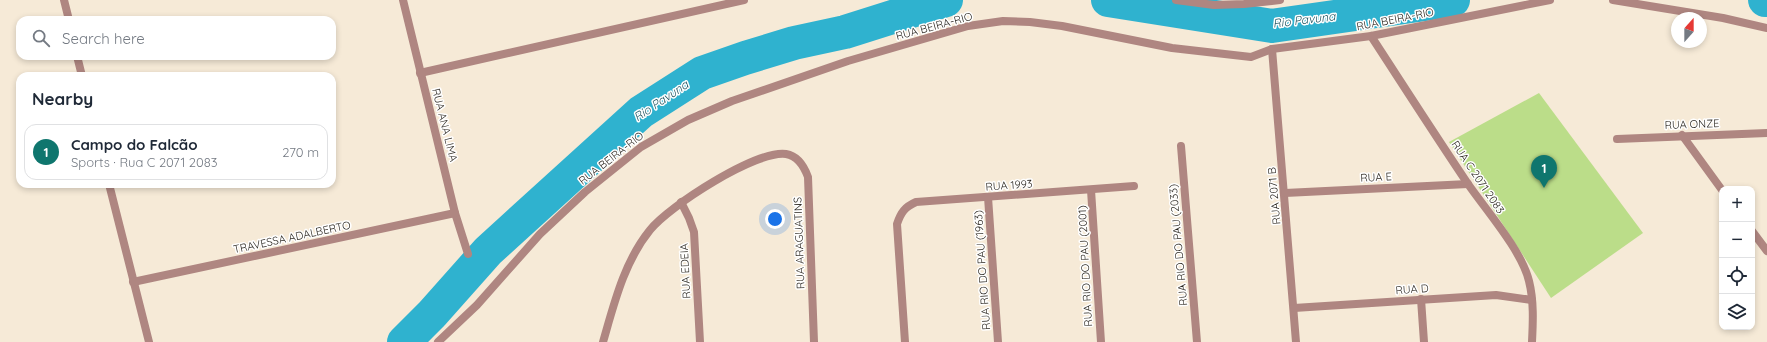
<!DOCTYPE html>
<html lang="en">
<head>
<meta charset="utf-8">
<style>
  :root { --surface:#fff; --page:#f2f2f3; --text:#1f2937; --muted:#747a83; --line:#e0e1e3; --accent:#0f766e }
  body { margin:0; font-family:Quicksand,sans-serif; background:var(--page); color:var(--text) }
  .controls { position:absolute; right:12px; bottom:12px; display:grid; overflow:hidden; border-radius:8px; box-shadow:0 2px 6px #0003 }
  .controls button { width:36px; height:36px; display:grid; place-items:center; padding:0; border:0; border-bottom:1px solid var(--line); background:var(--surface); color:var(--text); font:20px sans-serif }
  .compass { position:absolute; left:1671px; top:12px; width:36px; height:36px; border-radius:50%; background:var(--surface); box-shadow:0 2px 6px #0003; rotate:21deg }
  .you { position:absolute; left:775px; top:219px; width:14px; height:14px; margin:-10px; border:3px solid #fff; border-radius:50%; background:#1a73e8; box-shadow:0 0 0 6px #1a73e833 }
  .badge { display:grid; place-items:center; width:26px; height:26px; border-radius:50%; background:var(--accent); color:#fff; font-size:13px; font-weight:700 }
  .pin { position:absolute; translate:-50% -33px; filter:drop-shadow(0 1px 2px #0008) }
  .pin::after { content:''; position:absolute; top:21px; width:14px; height:12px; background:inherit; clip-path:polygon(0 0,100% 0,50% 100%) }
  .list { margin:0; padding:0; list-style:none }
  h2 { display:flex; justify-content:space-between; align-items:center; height:52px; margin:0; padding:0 16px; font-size:17px }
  h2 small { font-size:13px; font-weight:400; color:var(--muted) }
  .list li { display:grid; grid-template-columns:26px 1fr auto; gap:12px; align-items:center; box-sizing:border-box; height:56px; margin:0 8px 8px; padding:0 8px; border:1px solid var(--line); border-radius:12px }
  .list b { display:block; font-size:15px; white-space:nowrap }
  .list p { margin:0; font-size:13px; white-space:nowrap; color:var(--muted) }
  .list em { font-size:13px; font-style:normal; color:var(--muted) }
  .icon { flex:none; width:22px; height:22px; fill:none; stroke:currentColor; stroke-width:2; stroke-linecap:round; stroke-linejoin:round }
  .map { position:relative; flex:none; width:1767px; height:342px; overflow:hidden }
  .search { position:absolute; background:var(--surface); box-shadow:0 2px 6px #0003; left:16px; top:16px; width:320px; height:44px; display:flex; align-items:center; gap:10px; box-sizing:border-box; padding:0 14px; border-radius:12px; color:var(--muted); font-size:15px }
  .panel { position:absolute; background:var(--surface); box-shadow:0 2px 6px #0003; left:16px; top:72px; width:320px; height:116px; border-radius:12px }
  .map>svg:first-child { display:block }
  .green { fill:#bbdd89 }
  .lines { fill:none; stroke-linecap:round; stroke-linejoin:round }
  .river { stroke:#2fb2cf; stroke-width:34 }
  .street { stroke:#af8681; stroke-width:8 }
  .labels { text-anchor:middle; stroke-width:3; stroke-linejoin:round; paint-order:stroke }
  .street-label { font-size:11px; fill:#2b2720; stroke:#fff }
  .water-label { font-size:12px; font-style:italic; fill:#225662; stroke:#fff }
</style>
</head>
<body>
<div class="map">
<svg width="1767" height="342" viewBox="0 0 1767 342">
  <rect width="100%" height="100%" fill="#f6ead7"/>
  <polygon class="green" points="1539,93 1643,233 1551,298 1449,142"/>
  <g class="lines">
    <g class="river">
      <polyline points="1108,0 1272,26 1453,0"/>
      <polyline points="1765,0 1767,0"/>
      <polyline points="404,342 432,314 488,251 587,161 641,112 702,73 745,58 794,43 845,32 946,0"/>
    </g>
    <g class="street">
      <polyline points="64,0 69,20"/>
      <polyline points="403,0 455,213 468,254"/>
      <polyline points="1176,0 1214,5 1244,4 1280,0"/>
      <polyline points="1613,0 1723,18 1767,28"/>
      <path d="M 1371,36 C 1403,85 1435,135 1468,184 C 1486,210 1522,251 1529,281 C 1534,301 1533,322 1532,342"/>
      <polyline points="1272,49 1296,342"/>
      <polyline points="77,56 82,76"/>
      <polyline points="420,73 744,0"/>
      <polyline points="1682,135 1722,190"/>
      <polyline points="1617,139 1767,133"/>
      <polyline points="1181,146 1197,342"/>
      <polyline points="109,184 149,342"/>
      <polyline points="1091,190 1101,342"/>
      <polyline points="1285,193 1468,184"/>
      <polyline points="988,197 998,342"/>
      <polyline points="681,202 689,218 694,232 700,342"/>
      <polyline points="1752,231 1767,251"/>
      <polyline points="133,282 455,213"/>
      <polyline points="1421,299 1424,342"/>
      <polyline points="1294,308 1496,295 1532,300"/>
      <polyline points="438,342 477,305 540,234 585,192 641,147 688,120 732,101 848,61 968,26 1003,21 1030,22 1062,26 1172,48 1251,57 1272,49 1371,36 1550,0"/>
      <path d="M 603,342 C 614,304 624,262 650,230 C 669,206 756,150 786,154 C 798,156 804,166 808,177 L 814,342"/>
      <path d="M 905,342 L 897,224 C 901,212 905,207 916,202 L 1134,186"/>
    </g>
  </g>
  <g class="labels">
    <g class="street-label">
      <text transform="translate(1395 19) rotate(-11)" y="4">RUA BEIRA-RIO</text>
      <text transform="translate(934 26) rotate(-15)" y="4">RUA BEIRA-RIO</text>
      <text transform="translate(1692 124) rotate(-2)" y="4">RUA ONZE</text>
      <text transform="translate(445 125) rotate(76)" y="4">RUA ANA LIMA</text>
      <text transform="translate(611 158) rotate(-38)" y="4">RUA BEIRA-RIO</text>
      <text transform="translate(1376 177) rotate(-3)" y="4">RUA E</text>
      <text transform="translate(1478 177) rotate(56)" y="4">RUA C 2071 2083</text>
      <text transform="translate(1009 185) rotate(-4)" y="4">RUA 1993</text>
      <text transform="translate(1274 196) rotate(-95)" y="4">RUA 2071 B</text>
      <text transform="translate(292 237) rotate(-12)" y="4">TRAVESSA ADALBERTO</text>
      <text transform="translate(799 243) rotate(-92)" y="4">RUA ARAGUATINS</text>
      <text transform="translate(1178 245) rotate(-95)" y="4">RUA RIO DO PAU (2033)</text>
      <text transform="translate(1085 266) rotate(-93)" y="4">RUA RIO DO PAU (2001)</text>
      <text transform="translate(982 270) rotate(-94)" y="4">RUA RIO DO PAU (1963)</text>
      <text transform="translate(685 271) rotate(-93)" y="4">RUA EDEIA</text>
      <text transform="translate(1412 289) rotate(-4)" y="4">RUA D</text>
    </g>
    <g class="water-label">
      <text transform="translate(1304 20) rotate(-7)" y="4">Rio Pavuna</text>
      <text transform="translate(661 101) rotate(-34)" y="4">Rio Pavuna</text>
    </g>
  </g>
</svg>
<div class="controls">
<button>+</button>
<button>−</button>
<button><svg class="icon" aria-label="locate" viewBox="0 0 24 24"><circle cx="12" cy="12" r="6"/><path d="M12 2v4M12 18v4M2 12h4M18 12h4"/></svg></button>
<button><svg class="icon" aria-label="layers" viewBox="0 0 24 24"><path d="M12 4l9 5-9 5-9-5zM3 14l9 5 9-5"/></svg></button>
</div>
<svg class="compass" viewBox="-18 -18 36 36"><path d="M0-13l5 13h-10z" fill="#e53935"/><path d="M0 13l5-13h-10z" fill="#747a83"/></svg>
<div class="you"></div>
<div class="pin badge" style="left:1544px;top:188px">1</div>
<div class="search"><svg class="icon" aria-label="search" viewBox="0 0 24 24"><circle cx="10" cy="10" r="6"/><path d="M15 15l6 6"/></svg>Search here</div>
<section class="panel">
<h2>Nearby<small></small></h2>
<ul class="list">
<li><span class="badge">1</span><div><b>Campo do Falcão</b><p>Sports · Rua C 2071 2083</p></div><em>270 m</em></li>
</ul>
</section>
</div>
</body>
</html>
